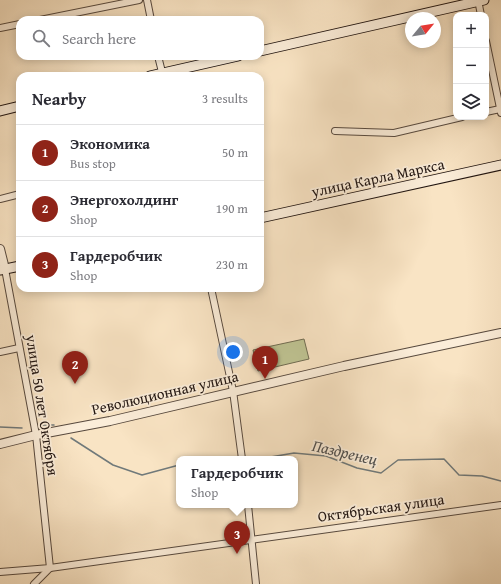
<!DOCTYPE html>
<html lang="en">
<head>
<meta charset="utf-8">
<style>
  :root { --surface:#fff; --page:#f7f7f7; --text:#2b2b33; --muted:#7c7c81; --line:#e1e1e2; --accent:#8f2418 }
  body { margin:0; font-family:"Gentium Book Plus",serif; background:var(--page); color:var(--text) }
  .controls { position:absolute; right:12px; top:12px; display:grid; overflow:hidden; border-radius:8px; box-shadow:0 2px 10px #0003 }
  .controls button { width:36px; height:36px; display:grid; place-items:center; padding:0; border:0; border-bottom:1px solid var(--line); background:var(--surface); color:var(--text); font:20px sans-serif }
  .compass { position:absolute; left:405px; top:12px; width:36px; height:36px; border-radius:50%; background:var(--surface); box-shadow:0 2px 10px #0003; rotate:60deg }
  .you { position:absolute; left:233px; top:352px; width:14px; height:14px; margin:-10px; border:3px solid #fff; border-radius:50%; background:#1a73e8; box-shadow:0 0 0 6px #1a73e833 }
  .badge { display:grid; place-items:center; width:26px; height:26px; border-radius:50%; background:var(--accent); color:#fff; font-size:13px; font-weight:700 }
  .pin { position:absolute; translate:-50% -33px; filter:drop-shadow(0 1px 2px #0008) }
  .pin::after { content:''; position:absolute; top:21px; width:14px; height:12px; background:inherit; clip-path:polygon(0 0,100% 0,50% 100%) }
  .popup { position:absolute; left:176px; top:456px; width:122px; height:52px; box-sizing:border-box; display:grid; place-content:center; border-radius:8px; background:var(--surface); filter:drop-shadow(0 1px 3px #0005); font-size:13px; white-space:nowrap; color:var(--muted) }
  .popup b { font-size:15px; color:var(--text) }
  .popup::after { content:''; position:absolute; left:50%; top:100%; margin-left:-8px; border:8px solid transparent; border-top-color:var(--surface) }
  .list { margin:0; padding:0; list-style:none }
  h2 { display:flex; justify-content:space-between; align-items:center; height:52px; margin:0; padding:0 16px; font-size:17px }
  h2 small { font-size:13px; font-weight:400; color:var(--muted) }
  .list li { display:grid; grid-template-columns:26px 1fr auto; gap:12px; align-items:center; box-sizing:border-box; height:56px; padding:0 16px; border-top:1px solid var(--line) }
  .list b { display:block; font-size:15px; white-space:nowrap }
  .list p { margin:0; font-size:13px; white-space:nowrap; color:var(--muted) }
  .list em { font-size:13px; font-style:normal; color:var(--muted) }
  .icon { flex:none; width:22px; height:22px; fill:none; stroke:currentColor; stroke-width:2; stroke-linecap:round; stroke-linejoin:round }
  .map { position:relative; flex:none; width:501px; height:584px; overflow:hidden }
  .search { position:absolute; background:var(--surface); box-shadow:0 2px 10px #0003; left:16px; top:16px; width:248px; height:44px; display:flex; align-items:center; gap:10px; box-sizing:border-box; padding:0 14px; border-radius:12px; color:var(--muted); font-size:15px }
  .panel { position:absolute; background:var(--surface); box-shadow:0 2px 10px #0003; left:16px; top:72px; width:248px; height:220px; border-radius:12px }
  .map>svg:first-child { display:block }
  .green { fill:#bfc493; stroke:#706c52 }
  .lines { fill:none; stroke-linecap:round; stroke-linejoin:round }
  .stream { stroke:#70797a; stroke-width:1.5 }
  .minor-casing { stroke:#57493e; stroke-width:8 }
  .tertiary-casing { stroke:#57493e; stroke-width:10 }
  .secondary-casing { stroke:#211511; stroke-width:11 }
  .minor { stroke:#fbedd9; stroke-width:6 }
  .tertiary { stroke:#fbedd9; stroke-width:8 }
  .secondary { stroke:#fbedd9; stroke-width:9 }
  .labels { text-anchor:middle; stroke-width:3.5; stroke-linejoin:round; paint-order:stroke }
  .street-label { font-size:15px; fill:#211511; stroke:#fbedd9 }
  .water-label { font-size:16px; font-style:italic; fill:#4f4f4e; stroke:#fbedd9 }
</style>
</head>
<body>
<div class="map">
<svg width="501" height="584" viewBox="0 0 501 584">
  <rect width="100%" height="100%" fill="#f9e4c4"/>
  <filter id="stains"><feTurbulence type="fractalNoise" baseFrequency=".005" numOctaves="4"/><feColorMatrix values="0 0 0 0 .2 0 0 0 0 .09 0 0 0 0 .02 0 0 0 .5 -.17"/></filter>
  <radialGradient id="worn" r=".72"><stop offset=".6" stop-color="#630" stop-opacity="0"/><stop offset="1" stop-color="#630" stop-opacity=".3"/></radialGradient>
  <polygon class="green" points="304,339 309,359 258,371 253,350"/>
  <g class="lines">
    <g class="stream">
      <polyline points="40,425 54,425"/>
      <polyline points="0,427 22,428"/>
      <polyline points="71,438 113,465 142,475 179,465"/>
      <polyline points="247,457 259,459 294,453 326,456 357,468 381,473 398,460 444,459 459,475 482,476 501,481"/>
      <polyline points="221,459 236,458"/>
    </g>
    <g class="minor-casing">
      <g id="minor">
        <polyline points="147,0 151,20"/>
        <polyline points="478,0 481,15"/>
        <polyline points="40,20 139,0"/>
        <polyline points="0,28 20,24"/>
        <polyline points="486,41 501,113"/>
        <polyline points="158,56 163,76"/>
        <polyline points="486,112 500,109"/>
        <polyline points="335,131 394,133 462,117"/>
        <polyline points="0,199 20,194"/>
        <polyline points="211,288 233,391 242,459"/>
        <polyline points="0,352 19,348"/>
        <polyline points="248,505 256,584"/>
        <polyline points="0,572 50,568 36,435 5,269"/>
        <polyline points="34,584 50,568 501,505"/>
      </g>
    </g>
    <g class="tertiary-casing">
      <g id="tertiary">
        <polyline points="0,249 5,269"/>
        <polyline points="0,444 36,435 110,421 344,366 501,333"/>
      </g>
    </g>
    <g class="secondary-casing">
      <g id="secondary">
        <polyline points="260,51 484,0"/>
        <polyline points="150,76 238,56"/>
        <polyline points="0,111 20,106"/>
        <polyline points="260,218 501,165"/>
        <polyline points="0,270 20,266"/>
      </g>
    </g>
    <use href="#minor" class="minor"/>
    <use href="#tertiary" class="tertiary"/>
    <use href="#secondary" class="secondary"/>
  </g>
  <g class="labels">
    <g class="street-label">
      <text transform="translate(378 178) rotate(-12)" y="5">улица Карла Маркса</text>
      <text transform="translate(165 393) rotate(-13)" y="5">Революционная улица</text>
      <text transform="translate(42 405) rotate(81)" y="5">улица 50 лет Октября</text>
      <text transform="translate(381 508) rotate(-8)" y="5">Октябрьская улица</text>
    </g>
    <g class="water-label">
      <text transform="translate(345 452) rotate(13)" y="6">Паздренец</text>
    </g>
  </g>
  <rect width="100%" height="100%" filter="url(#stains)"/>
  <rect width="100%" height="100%" fill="url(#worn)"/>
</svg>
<div class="controls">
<button>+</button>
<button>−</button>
<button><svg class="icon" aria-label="layers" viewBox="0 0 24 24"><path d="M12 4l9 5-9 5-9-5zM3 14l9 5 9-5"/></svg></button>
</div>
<svg class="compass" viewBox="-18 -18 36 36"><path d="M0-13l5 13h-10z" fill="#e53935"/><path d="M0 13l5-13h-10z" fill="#7c7c81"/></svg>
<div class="you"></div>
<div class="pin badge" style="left:265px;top:379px">1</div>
<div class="pin badge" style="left:75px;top:384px">2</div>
<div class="pin badge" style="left:237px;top:554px">3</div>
<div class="popup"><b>Гардеробчик</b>Shop</div>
<div class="search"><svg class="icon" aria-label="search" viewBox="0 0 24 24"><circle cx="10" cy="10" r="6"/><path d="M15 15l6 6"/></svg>Search here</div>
<section class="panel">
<h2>Nearby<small>3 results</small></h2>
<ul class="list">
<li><span class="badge">1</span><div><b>Экономика</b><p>Bus stop</p></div><em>50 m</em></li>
<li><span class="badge">2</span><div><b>Энергохолдинг</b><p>Shop</p></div><em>190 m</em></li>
<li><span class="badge">3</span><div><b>Гардеробчик</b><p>Shop</p></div><em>230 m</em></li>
</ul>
</section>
</div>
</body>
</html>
